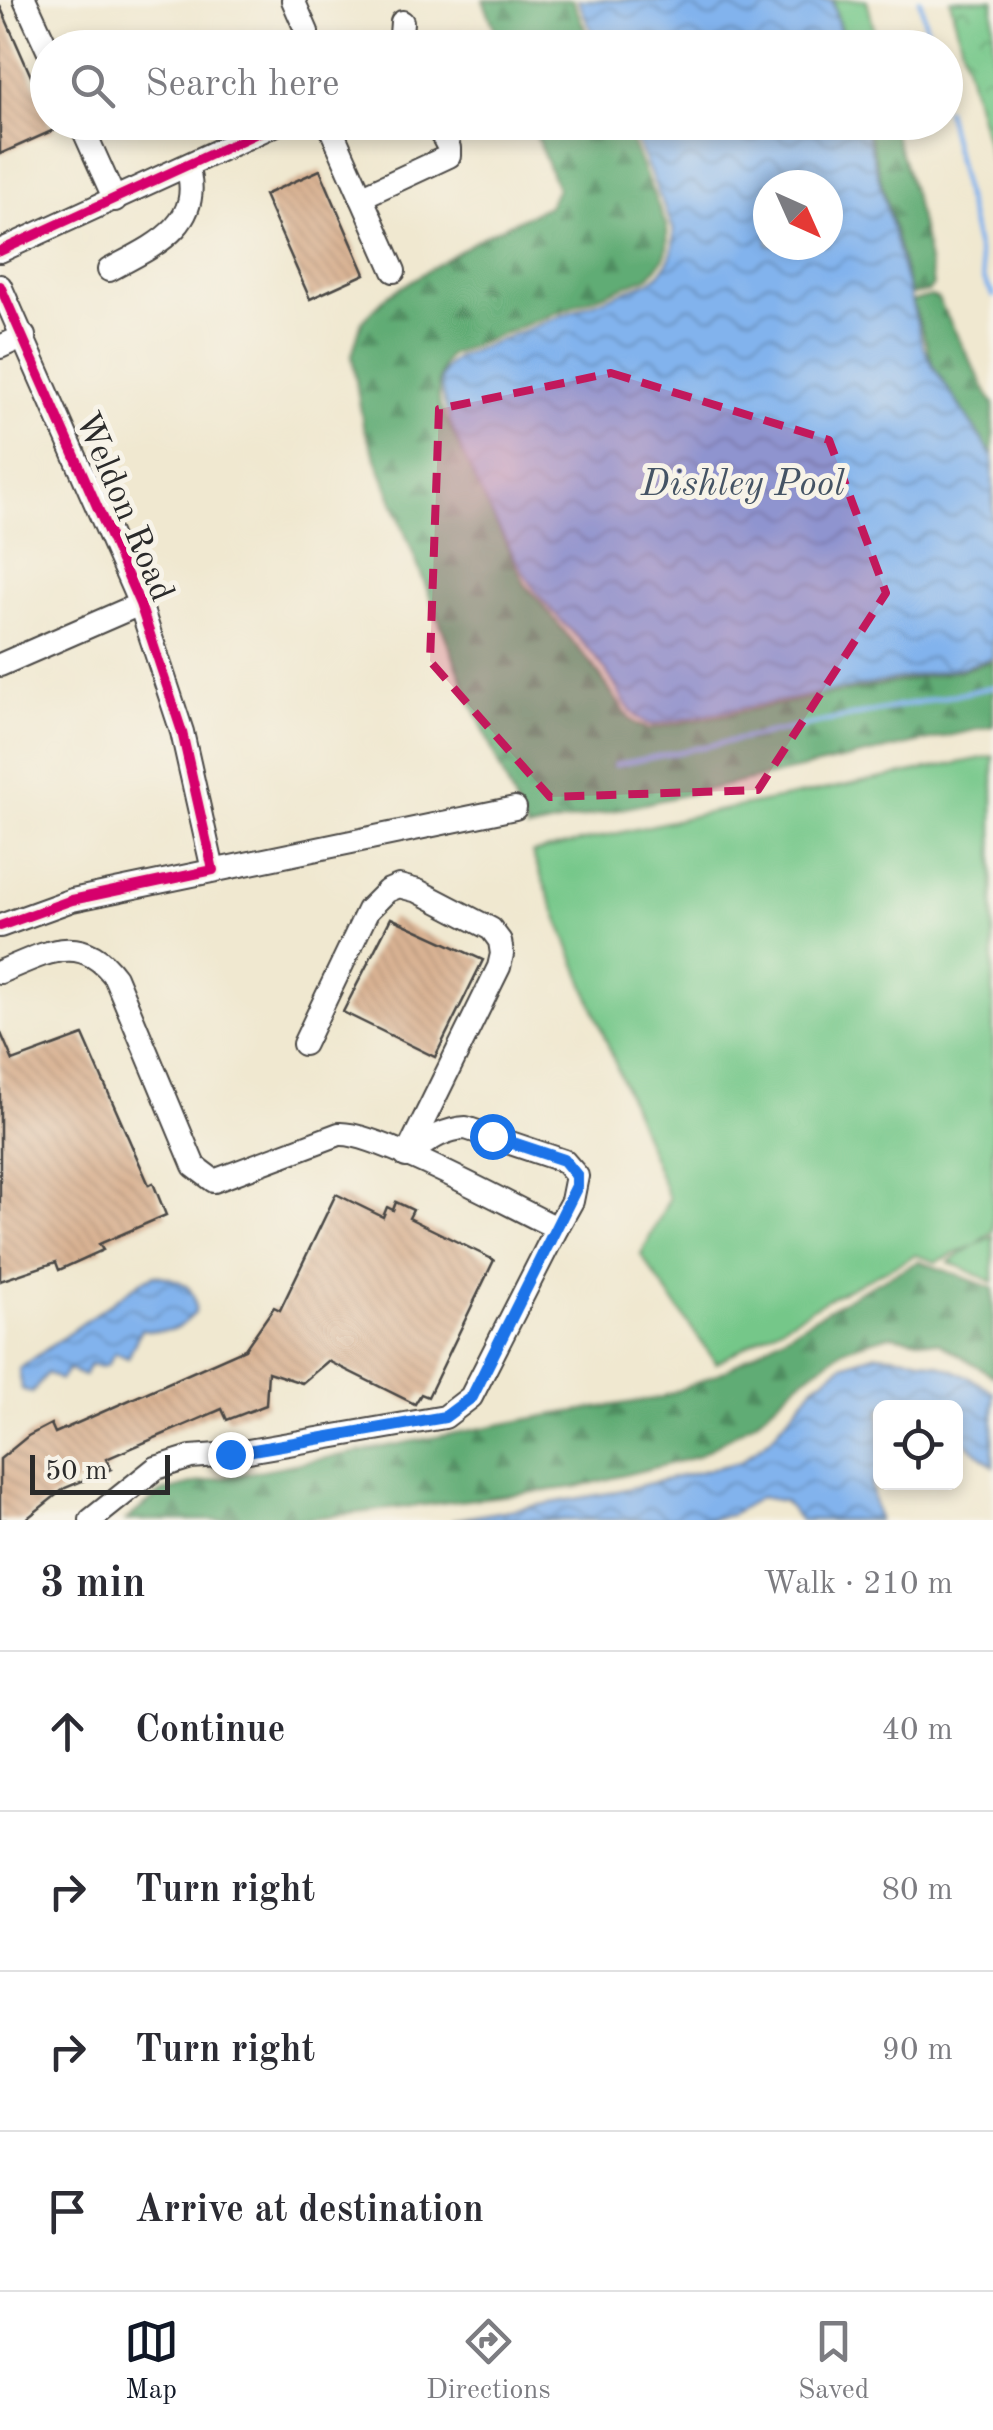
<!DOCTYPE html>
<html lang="en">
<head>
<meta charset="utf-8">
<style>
  :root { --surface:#fff; --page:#f7f7f7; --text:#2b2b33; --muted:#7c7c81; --line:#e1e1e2; --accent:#111827 }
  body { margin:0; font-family:"Old Standard TT",serif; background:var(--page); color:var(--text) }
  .controls { position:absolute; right:30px; bottom:30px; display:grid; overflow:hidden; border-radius:15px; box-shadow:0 5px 15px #0003 }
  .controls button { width:90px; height:90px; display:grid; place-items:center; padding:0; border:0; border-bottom:2px solid var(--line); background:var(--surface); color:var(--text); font:50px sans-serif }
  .compass { position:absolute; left:753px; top:170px; width:90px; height:90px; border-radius:50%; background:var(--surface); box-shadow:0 5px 15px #0003; rotate:135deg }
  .scale { position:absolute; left:30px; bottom:25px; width:140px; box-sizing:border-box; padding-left:10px; border:5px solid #2b2b2b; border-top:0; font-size:28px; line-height:35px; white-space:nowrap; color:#2b2b2b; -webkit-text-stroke:8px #f7f3e8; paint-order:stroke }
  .stop { position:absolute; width:30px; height:30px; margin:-22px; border:8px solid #1a73e8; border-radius:50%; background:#fff }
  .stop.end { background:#1a73e8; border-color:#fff; box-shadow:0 2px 10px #0008 }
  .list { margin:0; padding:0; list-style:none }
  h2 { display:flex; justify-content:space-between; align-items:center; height:130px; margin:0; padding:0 40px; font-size:42px }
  h2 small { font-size:32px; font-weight:400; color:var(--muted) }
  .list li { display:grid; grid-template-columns:65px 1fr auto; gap:30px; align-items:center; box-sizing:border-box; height:160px; padding:0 40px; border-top:2px solid var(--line) }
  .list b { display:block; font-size:38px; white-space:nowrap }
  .list em { font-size:32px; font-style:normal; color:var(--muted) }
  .icon { flex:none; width:55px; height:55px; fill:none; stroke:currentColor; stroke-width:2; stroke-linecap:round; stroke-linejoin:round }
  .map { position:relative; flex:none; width:993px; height:1520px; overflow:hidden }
  .search { position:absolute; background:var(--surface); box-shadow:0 5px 15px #0003; left:30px; right:30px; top:30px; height:110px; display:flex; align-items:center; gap:25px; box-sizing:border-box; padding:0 35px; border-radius:55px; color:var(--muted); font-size:38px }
  .sheet { height:770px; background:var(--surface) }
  nav { display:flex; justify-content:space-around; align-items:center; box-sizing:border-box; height:140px; border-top:2px solid var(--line); background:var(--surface); font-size:28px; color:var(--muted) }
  nav a { display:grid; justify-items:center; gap:5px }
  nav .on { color:var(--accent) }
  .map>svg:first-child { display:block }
  .grass { fill:#75c789; stroke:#50795a; stroke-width:2.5 }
  .forest { fill:url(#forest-firs); stroke:#466c50; stroke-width:2.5 }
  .park { fill:url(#park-crowns); stroke:#50795a; stroke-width:2.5 }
  .water { fill:url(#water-waves); stroke:#566f8c; stroke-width:2.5; fill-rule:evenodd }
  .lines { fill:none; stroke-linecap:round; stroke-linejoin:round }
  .stream { stroke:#82b3ed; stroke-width:5 }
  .building { fill:url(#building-back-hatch) }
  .minor-casing { stroke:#494744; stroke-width:26 }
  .minor { stroke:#fff; stroke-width:22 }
  .cycleway-casing { stroke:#f7f3e8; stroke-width:16 }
  .cycleway { stroke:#d6006c; stroke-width:10 }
  .route { stroke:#1a73e8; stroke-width:12 }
  .marked { fill:#c2185b; fill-opacity:0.2; stroke:#c2185b; stroke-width:8; stroke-dasharray:20 12; stroke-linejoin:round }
  .labels { text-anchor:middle; stroke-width:10; stroke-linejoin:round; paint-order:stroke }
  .street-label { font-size:35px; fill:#2b2b2b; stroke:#f7f3e8 }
  .water-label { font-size:38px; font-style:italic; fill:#455465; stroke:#f7f3e8 }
</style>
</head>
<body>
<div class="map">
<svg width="993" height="1520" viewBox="0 0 993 1520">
  <defs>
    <pattern id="forest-firs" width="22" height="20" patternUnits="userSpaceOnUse" patternTransform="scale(2.5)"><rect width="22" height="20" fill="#60ac75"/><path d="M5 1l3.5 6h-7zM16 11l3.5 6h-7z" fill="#4f8c60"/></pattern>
    <pattern id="park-crowns" width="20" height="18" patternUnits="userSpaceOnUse" patternTransform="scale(2.5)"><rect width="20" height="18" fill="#75c789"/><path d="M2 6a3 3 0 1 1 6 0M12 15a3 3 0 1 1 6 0" fill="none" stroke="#60a270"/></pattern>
    <pattern id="water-waves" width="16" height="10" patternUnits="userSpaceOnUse" patternTransform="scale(2.5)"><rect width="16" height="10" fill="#82b3ed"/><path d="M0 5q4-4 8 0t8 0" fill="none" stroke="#6b92c0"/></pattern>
    <pattern id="building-back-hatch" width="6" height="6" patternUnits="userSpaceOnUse" patternTransform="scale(2.5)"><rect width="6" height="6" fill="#d9b293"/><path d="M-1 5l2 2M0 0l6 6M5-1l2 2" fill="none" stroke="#ba997f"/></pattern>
  </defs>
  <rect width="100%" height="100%" fill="#f7f3e8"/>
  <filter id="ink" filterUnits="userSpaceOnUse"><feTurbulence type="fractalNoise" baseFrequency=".01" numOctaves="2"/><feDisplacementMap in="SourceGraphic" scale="20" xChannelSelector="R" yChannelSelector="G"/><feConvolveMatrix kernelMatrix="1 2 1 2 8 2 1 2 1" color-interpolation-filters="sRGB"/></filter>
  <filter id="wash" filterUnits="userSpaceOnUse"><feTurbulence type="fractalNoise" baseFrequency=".0048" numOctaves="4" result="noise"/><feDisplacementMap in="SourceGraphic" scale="40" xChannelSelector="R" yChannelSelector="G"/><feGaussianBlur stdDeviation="2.25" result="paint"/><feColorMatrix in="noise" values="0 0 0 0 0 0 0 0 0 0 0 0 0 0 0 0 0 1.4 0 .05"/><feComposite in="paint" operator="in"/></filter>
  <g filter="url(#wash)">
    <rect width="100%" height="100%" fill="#f0e8d0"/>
    <g class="grass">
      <polygon points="833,0 867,0 878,47 846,47"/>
      <polygon points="993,756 993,1231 976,1245 993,1236 993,1282 949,1262 975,1245 936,1262 916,1255 828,1299 716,1363 641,1255 669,1199 532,853 697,815"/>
    </g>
    <g class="forest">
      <polygon points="483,0 573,0 592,47 502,47"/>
      <path d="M 874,122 L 890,124 C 910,175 924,230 933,285 L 928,292 L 911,295 L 867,125 Z"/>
      <path d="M 531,123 L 624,123 L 667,227 C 669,255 667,258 648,277 L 449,355 C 437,371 437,389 440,407 L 525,584 L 594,667 L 629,718 L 637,725 L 649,729 L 962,670 L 993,661 L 993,726 L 527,830 L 467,692 L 363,425 L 352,355 L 362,321 L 387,296 L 482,237 L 548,206 L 557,188 Z"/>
      <polygon points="931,296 938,299 993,404 993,456 934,367 912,301"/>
      <polygon points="919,1261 993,1288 993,1376 940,1343 890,1335 846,1348 797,1383 756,1421 696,1457 577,1487 296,1520 126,1520 162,1492 196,1483 545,1416 660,1398 724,1371 860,1291"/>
    </g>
    <polygon class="park" points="950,0 993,0 993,169"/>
    <g class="water">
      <polygon points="578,0 832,0 844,47 598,47"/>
      <path d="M 629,123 L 864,123 L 923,346 L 934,368 L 993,457 L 993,658 L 963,667 L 652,725 C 626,717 619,688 604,668 C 585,642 558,620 538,594 C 514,563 437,414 441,379 C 443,368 450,362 459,356 L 650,281 C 670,267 675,252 673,228 ZM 828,185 L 828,245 L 768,245 L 768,185 Z"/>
      <path d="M 155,1275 C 179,1279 197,1285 195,1312 C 180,1331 165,1334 141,1329 L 128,1358 L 115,1352 L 108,1364 L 102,1367 L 90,1364 L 84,1376 L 68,1369 L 60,1380 L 47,1373 L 32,1393 L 22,1389 L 19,1369 L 143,1280 Z"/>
      <path d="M 877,1354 C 920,1356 958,1367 993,1392 L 993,1466 L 962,1439 L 956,1437 L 956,1408 L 880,1408 L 880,1471 L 871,1485 L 878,1520 L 800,1520 L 784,1501 L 760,1497 L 730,1515 L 703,1520 L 452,1520 L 609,1493 L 740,1462 L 771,1438 L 814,1386 L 843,1365 Z"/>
    </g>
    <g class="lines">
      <g class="stream">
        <polyline points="920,0 931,48"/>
        <polyline points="946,110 984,279 993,296"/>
        <polyline points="615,765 993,687"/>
      </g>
    </g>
    <g id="blocks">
      <g class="building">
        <polygon points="0,6 48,115 48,122 54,130 0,154"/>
        <polygon points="320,170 365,274 310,299 264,195"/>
        <polygon points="391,918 483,960 435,1057 343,1012"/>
        <polygon points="0,1031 13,1061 83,1035 149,1185 153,1183 166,1215 99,1244 103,1250 59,1270 56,1262 0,1281"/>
        <polygon points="336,1194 383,1217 387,1207 393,1210 396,1202 413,1210 409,1218 494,1260 428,1397 421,1394 415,1404 328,1361 302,1383 268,1372 266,1405 227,1420 222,1409 106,1459 111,1469 65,1488 25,1520 0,1520 0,1459 28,1436 51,1424 55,1433 245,1349 274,1307 280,1310"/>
      </g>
    </g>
  </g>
  <g filter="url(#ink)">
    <use href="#blocks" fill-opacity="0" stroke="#494744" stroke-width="2.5"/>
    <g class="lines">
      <g class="minor-casing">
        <g id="minor">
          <polyline points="25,0 48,50"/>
          <polyline points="293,0 307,32 307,48"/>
          <polyline points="400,48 402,22"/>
          <polyline points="80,122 115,200"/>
          <polyline points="328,122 394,271"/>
          <polyline points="361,197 449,156 449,148 435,122"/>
          <polyline points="0,251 281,122"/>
          <path d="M 109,270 C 154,246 205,225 187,166"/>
          <polyline points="0,286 140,604 182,732 213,870"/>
          <polyline points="0,347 24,336"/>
          <polyline points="0,665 140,604"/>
          <polyline points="0,926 72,900 515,808"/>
          <path d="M 0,972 C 44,954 81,930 115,977 L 194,1166 L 214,1181 L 339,1134 C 376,1131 516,1209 557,1228 L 471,1397 L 445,1417 L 231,1454 L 191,1457 L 156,1468 L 91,1520"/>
          <polyline points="304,1044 368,910 387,891 399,886 418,891 491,929 500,941 502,954 499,967 406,1156"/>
          <path d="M 409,1154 C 428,1141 443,1129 466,1128 L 564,1161 L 577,1176 L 572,1201 L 557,1228"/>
        </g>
      </g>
      <use href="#minor" class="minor"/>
      <g class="cycleway-casing">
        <g id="cycleway">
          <polyline points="0,251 281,122"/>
          <polyline points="0,286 140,604 182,732 213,870 72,900 0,926"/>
        </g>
      </g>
      <use href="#cycleway" class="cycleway"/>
    </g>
  </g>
  <g class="lines" filter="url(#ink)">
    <polyline class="route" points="230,1454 445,1417 472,1397 577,1186 577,1176 564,1160 492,1136"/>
  </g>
  <path class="marked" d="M 611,373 L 829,440 L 886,593 L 758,790 L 550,797 L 430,661 L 439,409 Z"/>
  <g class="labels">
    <g class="street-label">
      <text transform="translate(126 506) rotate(67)" y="12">Weldon Road</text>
    </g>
    <g class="water-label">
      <text x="743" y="495">Dishley Pool</text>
    </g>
  </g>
</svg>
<div class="controls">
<button><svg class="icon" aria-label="locate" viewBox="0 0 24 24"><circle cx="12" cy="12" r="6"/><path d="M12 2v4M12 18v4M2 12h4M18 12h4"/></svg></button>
</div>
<svg class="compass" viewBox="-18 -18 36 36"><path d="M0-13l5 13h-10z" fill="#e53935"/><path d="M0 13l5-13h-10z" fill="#7c7c81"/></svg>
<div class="scale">50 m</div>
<div class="stop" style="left:492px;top:1136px"></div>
<div class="stop end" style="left:230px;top:1454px"></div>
<div class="search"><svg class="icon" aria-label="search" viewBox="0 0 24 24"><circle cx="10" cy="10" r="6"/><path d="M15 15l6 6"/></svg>Search here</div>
</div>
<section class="sheet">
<h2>3 min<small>Walk · 210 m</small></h2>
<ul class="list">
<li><svg class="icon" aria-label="ahead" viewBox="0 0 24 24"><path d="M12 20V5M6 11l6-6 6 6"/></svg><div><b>Continue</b></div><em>40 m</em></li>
<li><svg class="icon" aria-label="right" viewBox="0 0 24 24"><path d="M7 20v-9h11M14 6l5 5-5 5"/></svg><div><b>Turn right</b></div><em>80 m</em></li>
<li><svg class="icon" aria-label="right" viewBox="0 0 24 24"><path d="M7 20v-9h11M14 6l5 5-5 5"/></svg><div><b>Turn right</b></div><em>90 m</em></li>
<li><svg class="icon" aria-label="arrive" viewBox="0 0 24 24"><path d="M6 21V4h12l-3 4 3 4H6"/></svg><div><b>Arrive at destination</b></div></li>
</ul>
</section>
<nav>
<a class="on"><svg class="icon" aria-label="map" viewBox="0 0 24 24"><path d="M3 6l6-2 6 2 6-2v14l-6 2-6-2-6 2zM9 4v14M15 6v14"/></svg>Map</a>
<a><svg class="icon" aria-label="directions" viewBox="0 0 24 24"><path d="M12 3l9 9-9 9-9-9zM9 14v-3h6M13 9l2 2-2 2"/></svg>Directions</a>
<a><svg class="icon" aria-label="saved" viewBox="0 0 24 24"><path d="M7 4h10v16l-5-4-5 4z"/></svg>Saved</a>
</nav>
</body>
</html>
